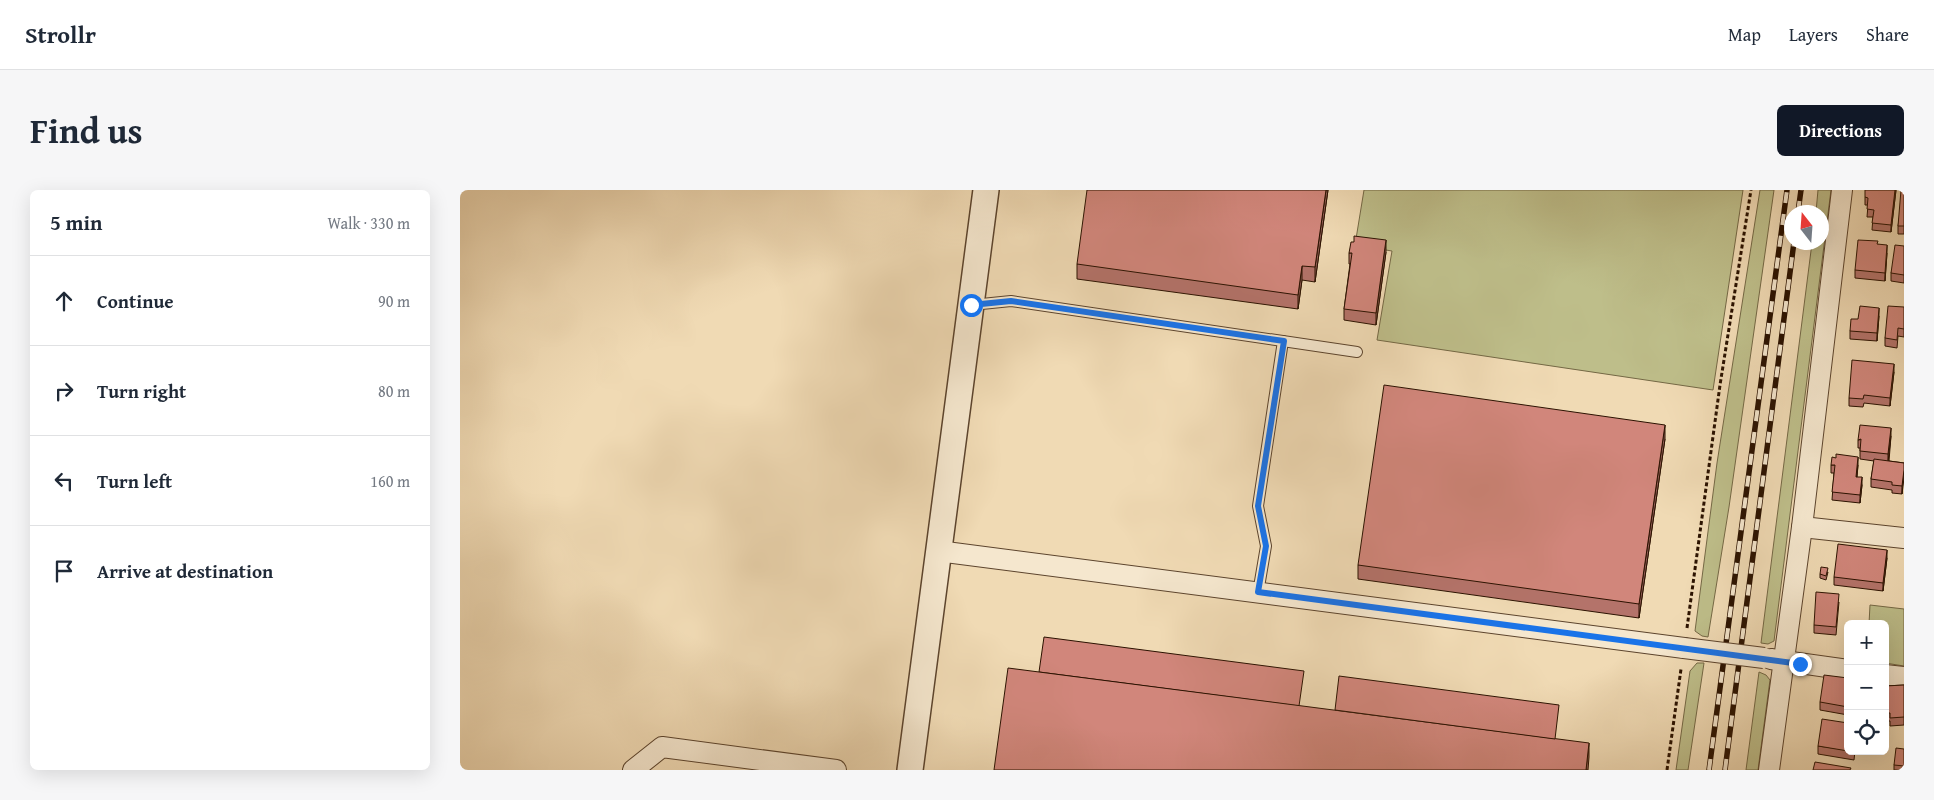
<!DOCTYPE html>
<html lang="en">
<head>
<meta charset="utf-8">
<style>
  :root { --surface:#fff; --page:#f6f6f7; --text:#1f2937; --muted:#747a83; --line:#e0e1e3; --accent:#111827 }
  body { margin:0; font-family:"Gentium Book Plus",serif; background:var(--page); color:var(--text) }
  .controls { position:absolute; right:15px; bottom:15px; display:grid; overflow:hidden; border-radius:8px; box-shadow:0 5px 20px #0002 }
  .controls button { width:45px; height:45px; display:grid; place-items:center; padding:0; border:0; border-bottom:1px solid var(--line); background:var(--surface); color:var(--text); font:25px sans-serif }
  .compass { position:absolute; left:1324px; top:15px; width:45px; height:45px; border-radius:50%; background:var(--surface); box-shadow:0 5px 20px #0002; rotate:343deg }
  .stop { position:absolute; width:15px; height:15px; margin:-11px; border:4px solid #1a73e8; border-radius:50%; background:#fff }
  .stop.end { background:#1a73e8; border-color:#fff; box-shadow:0 1px 5px #0008 }
  .list { margin:0; padding:0; list-style:none }
  h2 { display:flex; justify-content:space-between; align-items:center; height:65px; margin:0; padding:0 20px; font-size:21px }
  h2 small { font-size:16px; font-weight:400; color:var(--muted) }
  .list li { display:grid; grid-template-columns:32px 1fr auto; gap:15px; align-items:center; box-sizing:border-box; height:90px; padding:0 20px; border-top:1px solid var(--line) }
  .list b { display:block; font-size:19px; white-space:nowrap }
  .list em { font-size:16px; font-style:normal; color:var(--muted) }
  .icon { flex:none; width:28px; height:28px; fill:none; stroke:currentColor; stroke-width:2; stroke-linecap:round; stroke-linejoin:round }
  .map { position:relative; flex:none; width:1444px; height:580px; overflow:hidden; border-radius:8px }
  header { display:flex; align-items:center; gap:30px; box-sizing:border-box; height:70px; padding:0 25px; background:var(--surface); border-bottom:1px solid var(--line) }
  header strong { font-size:24px }
  nav { display:flex; gap:28px; margin-inline-start:auto; font-size:18px }
  .intro { display:flex; align-items:center; justify-content:space-between; box-sizing:border-box; height:120px; padding:0 30px }
  h1 { margin:0; font-size:35px }
  .button { padding:12px 22px; border-radius:8px; background:var(--accent); color:#fff; font-size:18px; font-weight:700 }
  main { display:flex; gap:30px; padding:0 30px }
  aside { flex:1; background:var(--surface); border-radius:8px; box-shadow:0 5px 20px #0002 }
  .map>svg:first-child { display:block }
  .green { fill:#bebe8a; stroke:#746845 }
  .lines { fill:none; stroke-linecap:round; stroke-linejoin:round }
  .service-casing { stroke:#5c442d; stroke-width:12 }
  .minor-casing { stroke:#5c442d; stroke-width:22 }
  .tertiary-casing { stroke:#5c442d; stroke-width:28 }
  .path { stroke:#2b1200; stroke-width:3; stroke-dasharray:4 2.5; stroke-linecap:butt }
  .service { stroke:#f5e7ce; stroke-width:10 }
  .minor { stroke:#f5e7ce; stroke-width:20 }
  .tertiary { stroke:#f5e7ce; stroke-width:25 }
  .rail-casing { stroke:#2b1200; stroke-width:5.5 }
  .rail { stroke:#f5e7ce; stroke-width:4; stroke-dasharray:11; stroke-linecap:butt }
  .minor-bridge-casing { stroke:#5c442d; stroke-width:22; stroke-linecap:butt }
  .minor-bridge { stroke:#f5e7ce; stroke-width:20 }
  .wall { fill:#b4736a; stroke:#2b1200 }
  .shaded-wall { fill:#925e56; stroke:#2b1200 }
  .building { fill:#d1867b; stroke:#2b1200 }
  .route { stroke:#1a73e8; stroke-width:6 }
</style>
</head>
<body>
<header>
<strong>Strollr</strong>
<nav><a>Map</a><a>Layers</a><a>Share</a></nav>
</header>
<div class="intro"><h1>Find us</h1><a class="button">Directions</a></div>
<main>
<aside>
<h2>5 min<small>Walk · 330 m</small></h2>
<ul class="list">
<li><svg class="icon" aria-label="ahead" viewBox="0 0 24 24"><path d="M12 20V5M6 11l6-6 6 6"/></svg><div><b>Continue</b></div><em>90 m</em></li>
<li><svg class="icon" aria-label="right" viewBox="0 0 24 24"><path d="M7 20v-9h11M14 6l5 5-5 5"/></svg><div><b>Turn right</b></div><em>80 m</em></li>
<li><svg class="icon" aria-label="left" viewBox="0 0 24 24"><path d="M17 20v-9H6M10 6l-5 5 5 5"/></svg><div><b>Turn left</b></div><em>160 m</em></li>
<li><svg class="icon" aria-label="arrive" viewBox="0 0 24 24"><path d="M6 21V4h12l-3 4 3 4H6"/></svg><div><b>Arrive at destination</b></div></li>
</ul>
</aside>
<div class="map">
<svg width="1444" height="580" viewBox="0 0 1444 580">
  <rect width="100%" height="100%" fill="#f0dab4"/>
  <filter id="stains"><feTurbulence type="fractalNoise" baseFrequency=".004" numOctaves="4"/><feColorMatrix values="0 0 0 0 .2 0 0 0 0 .09 0 0 0 0 .02 0 0 0 .5 -.17"/></filter>
  <radialGradient id="worn" r=".72"><stop offset=".6" stop-color="#630" stop-opacity="0"/><stop offset="1" stop-color="#630" stop-opacity=".3"/></radialGradient>
  <g class="green">
    <polygon points="904,0 1283,0 1253,200 917,150 932,61 895,55"/>
    <polygon points="1300,0 1314,0 1269,317 1248,447 1242,446 1235,441 1257,273"/>
    <polygon points="1358,0 1371,0 1314,451 1308,454 1301,453 1352,53 1362,52 1362,22 1356,22"/>
    <polygon points="1410,415 1444,419 1444,476 1425,473 1425,434 1409,434"/>
    <polygon points="1237,473 1244,473 1228,580 1216,580 1230,481"/>
    <polygon points="1299,482 1306,485 1310,490 1298,580 1286,580"/>
  </g>
  <g class="lines">
    <g class="service-casing">
      <g id="service">
        <polyline points="512,115 551,111 897,162"/>
        <polyline points="798,403 806,356 798,316 823,151"/>
      </g>
    </g>
    <g class="minor-casing">
      <g id="minor">
        <polyline points="1342,337 1444,348"/>
        <polyline points="478,361 1224,458"/>
        <polyline points="1311,469 1388,480"/>
        <polyline points="1425,485 1444,487"/>
        <polyline points="173,580 202,557 376,580"/>
        <polyline points="1309,580 1342,337 1382,0"/>
      </g>
    </g>
    <g class="tertiary-casing">
      <polyline id="tertiary" points="450,580 526,0"/>
    </g>
    <g class="path">
      <polyline points="1227,438 1260,195 1291,0"/>
      <polyline points="1207,580 1221,479"/>
    </g>
    <use href="#service" class="service"/>
    <use href="#minor" class="minor"/>
    <use href="#tertiary" class="tertiary"/>
    <g class="rail-casing">
      <g id="rail">
        <polyline points="1338,22 1341,0"/>
        <polyline points="1249,580 1327,0"/>
        <polyline points="1265,580 1334,52"/>
      </g>
    </g>
    <use href="#rail" class="rail"/>
    <g class="minor-bridge-casing">
      <polyline id="minor-bridge" points="1224,458 1304,468"/>
    </g>
    <use href="#minor-bridge" class="minor-bridge"/>
  </g>
  <g class="wall">
    <polygon points="868,0 855,92 842,90 838,119 617,89 617,74"/>
    <polygon points="1436,0 1431,42 1412,40 1413,27 1407,27 1408,15 1405,15 1405,7"/>
    <polygon points="1444,0 1444,44 1438,44 1438,36"/>
    <polygon points="1418,54 1427,63 1425,91 1395,88 1395,80"/>
    <polygon points="1444,56 1444,93 1431,91 1431,83"/>
    <polygon points="926,62 916,135 884,130 884,119 890,74 889,74 889,63"/>
    <polygon points="1444,117 1444,147 1438,146 1437,158 1425,156 1425,148"/>
    <polygon points="1419,126 1417,151 1390,149 1390,141 1398,129"/>
    <polygon points="1434,182 1430,216 1404,213 1403,217 1389,216 1389,208"/>
    <polygon points="1431,246 1429,271 1444,273 1442,304 1432,303 1432,300 1411,297 1411,289 1414,271 1400,269 1400,258 1398,258 1398,250"/>
    <polygon points="1205,249 1179,428 898,389 898,375"/>
    <polygon points="1371,275 1398,275 1397,287 1402,295 1400,313 1372,310 1374,283 1371,283"/>
    <polygon points="1427,368 1423,401 1374,395 1374,387"/>
    <polygon points="1368,382 1366,390 1360,388 1360,384"/>
    <polygon points="1379,412 1376,445 1354,443 1354,435"/>
    <polygon points="1388,488 1388,525 1360,520 1360,512"/>
    <polygon points="1444,495 1444,535 1430,536 1430,531 1425,531 1425,496"/>
    <polygon points="1358,556 1395,561 1394,570 1358,564"/>
    <polygon points="1444,559 1444,580 1434,580 1434,575"/>
  </g>
  <g class="shaded-wall">
    <polygon points="866,0 868,0 855,92 855,77"/>
    <polygon points="1435,0 1436,0 1431,42 1431,35"/>
    <polygon points="926,50 926,62 916,135 916,123"/>
    <polygon points="1427,55 1427,63 1425,91 1425,83"/>
    <polygon points="842,76 842,90 838,119 838,105"/>
    <polygon points="1419,118 1419,126 1417,151 1417,143"/>
    <polygon points="1434,174 1434,182 1430,216 1430,208"/>
    <polygon points="1205,235 1205,249 1179,428 1179,414"/>
    <polygon points="1431,238 1431,246 1428,272 1428,264"/>
    <polygon points="1398,267 1398,275 1396,295 1396,287"/>
    <polygon points="1444,280 1444,288 1442,304 1442,296"/>
    <polygon points="1402,287 1402,295 1400,313 1400,305"/>
    <polygon points="1427,360 1427,368 1423,401 1423,393"/>
    <polygon points="1129,553 1129,567 1128,580 1126,580"/>
  </g>
  <g class="building">
    <polygon points="627,0 866,0 855,77 842,76 838,105 617,74"/>
    <polygon points="1405,0 1435,0 1431,35 1412,33 1414,20 1407,19 1408,8 1405,7"/>
    <polygon points="1441,0 1444,0 1444,36 1438,36"/>
    <polygon points="894,46 926,50 916,123 884,119 892,63 889,63 891,52 894,52"/>
    <polygon points="1398,50 1418,51 1417,54 1427,55 1425,83 1395,80"/>
    <polygon points="1435,55 1444,56 1444,85 1431,83"/>
    <polygon points="1400,116 1419,118 1417,143 1390,141 1391,129 1398,129"/>
    <polygon points="1428,116 1444,117 1444,139 1438,138 1437,150 1425,148"/>
    <polygon points="1392,170 1434,174 1430,208 1404,205 1403,209 1389,208"/>
    <polygon points="924,195 1205,235 1179,414 898,375"/>
    <polygon points="1400,235 1431,238 1428,264 1400,261 1401,249 1398,250"/>
    <polygon points="1376,264 1398,267 1396,287 1402,287 1400,305 1372,302 1375,275 1371,275 1372,267 1376,268"/>
    <polygon points="1414,269 1444,273 1444,280 1442,296 1432,295 1432,292 1411,289"/>
    <polygon points="1378,354 1427,360 1423,393 1374,387"/>
    <polygon points="1361,377 1368,378 1366,386 1360,384"/>
    <polygon points="1356,402 1379,404 1376,437 1354,435"/>
    <polygon points="584,447 844,481 839,516 579,482"/>
    <polygon points="548,478 1129,553 1126,580 534,580"/>
    <polygon points="1364,485 1388,488 1388,517 1360,512"/>
    <polygon points="879,486 1099,515 1095,549 875,520"/>
    <polygon points="1444,495 1444,527 1430,528 1430,523 1425,523 1425,496"/>
    <polygon points="1362,529 1388,533 1388,561 1394,561 1394,562 1358,556"/>
    <polygon points="1436,558 1444,559 1444,576 1434,575"/>
    <polygon points="1355,572 1391,578 1390,580 1353,580"/>
  </g>
  <g class="lines">
    <polyline class="route" points="511,115 551,111 824,151 798,316 806,356 798,402 1340,474"/>
  </g>
  <rect width="100%" height="100%" filter="url(#stains)"/>
  <rect width="100%" height="100%" fill="url(#worn)"/>
</svg>
<div class="controls">
<button>+</button>
<button>−</button>
<button><svg class="icon" aria-label="locate" viewBox="0 0 24 24"><circle cx="12" cy="12" r="6"/><path d="M12 2v4M12 18v4M2 12h4M18 12h4"/></svg></button>
</div>
<svg class="compass" viewBox="-18 -18 36 36"><path d="M0-13l5 13h-10z" fill="#e53935"/><path d="M0 13l5-13h-10z" fill="#747a83"/></svg>
<div class="stop" style="left:511px;top:115px"></div>
<div class="stop end" style="left:1340px;top:474px"></div>
</div>
</main>
</body>
</html>
